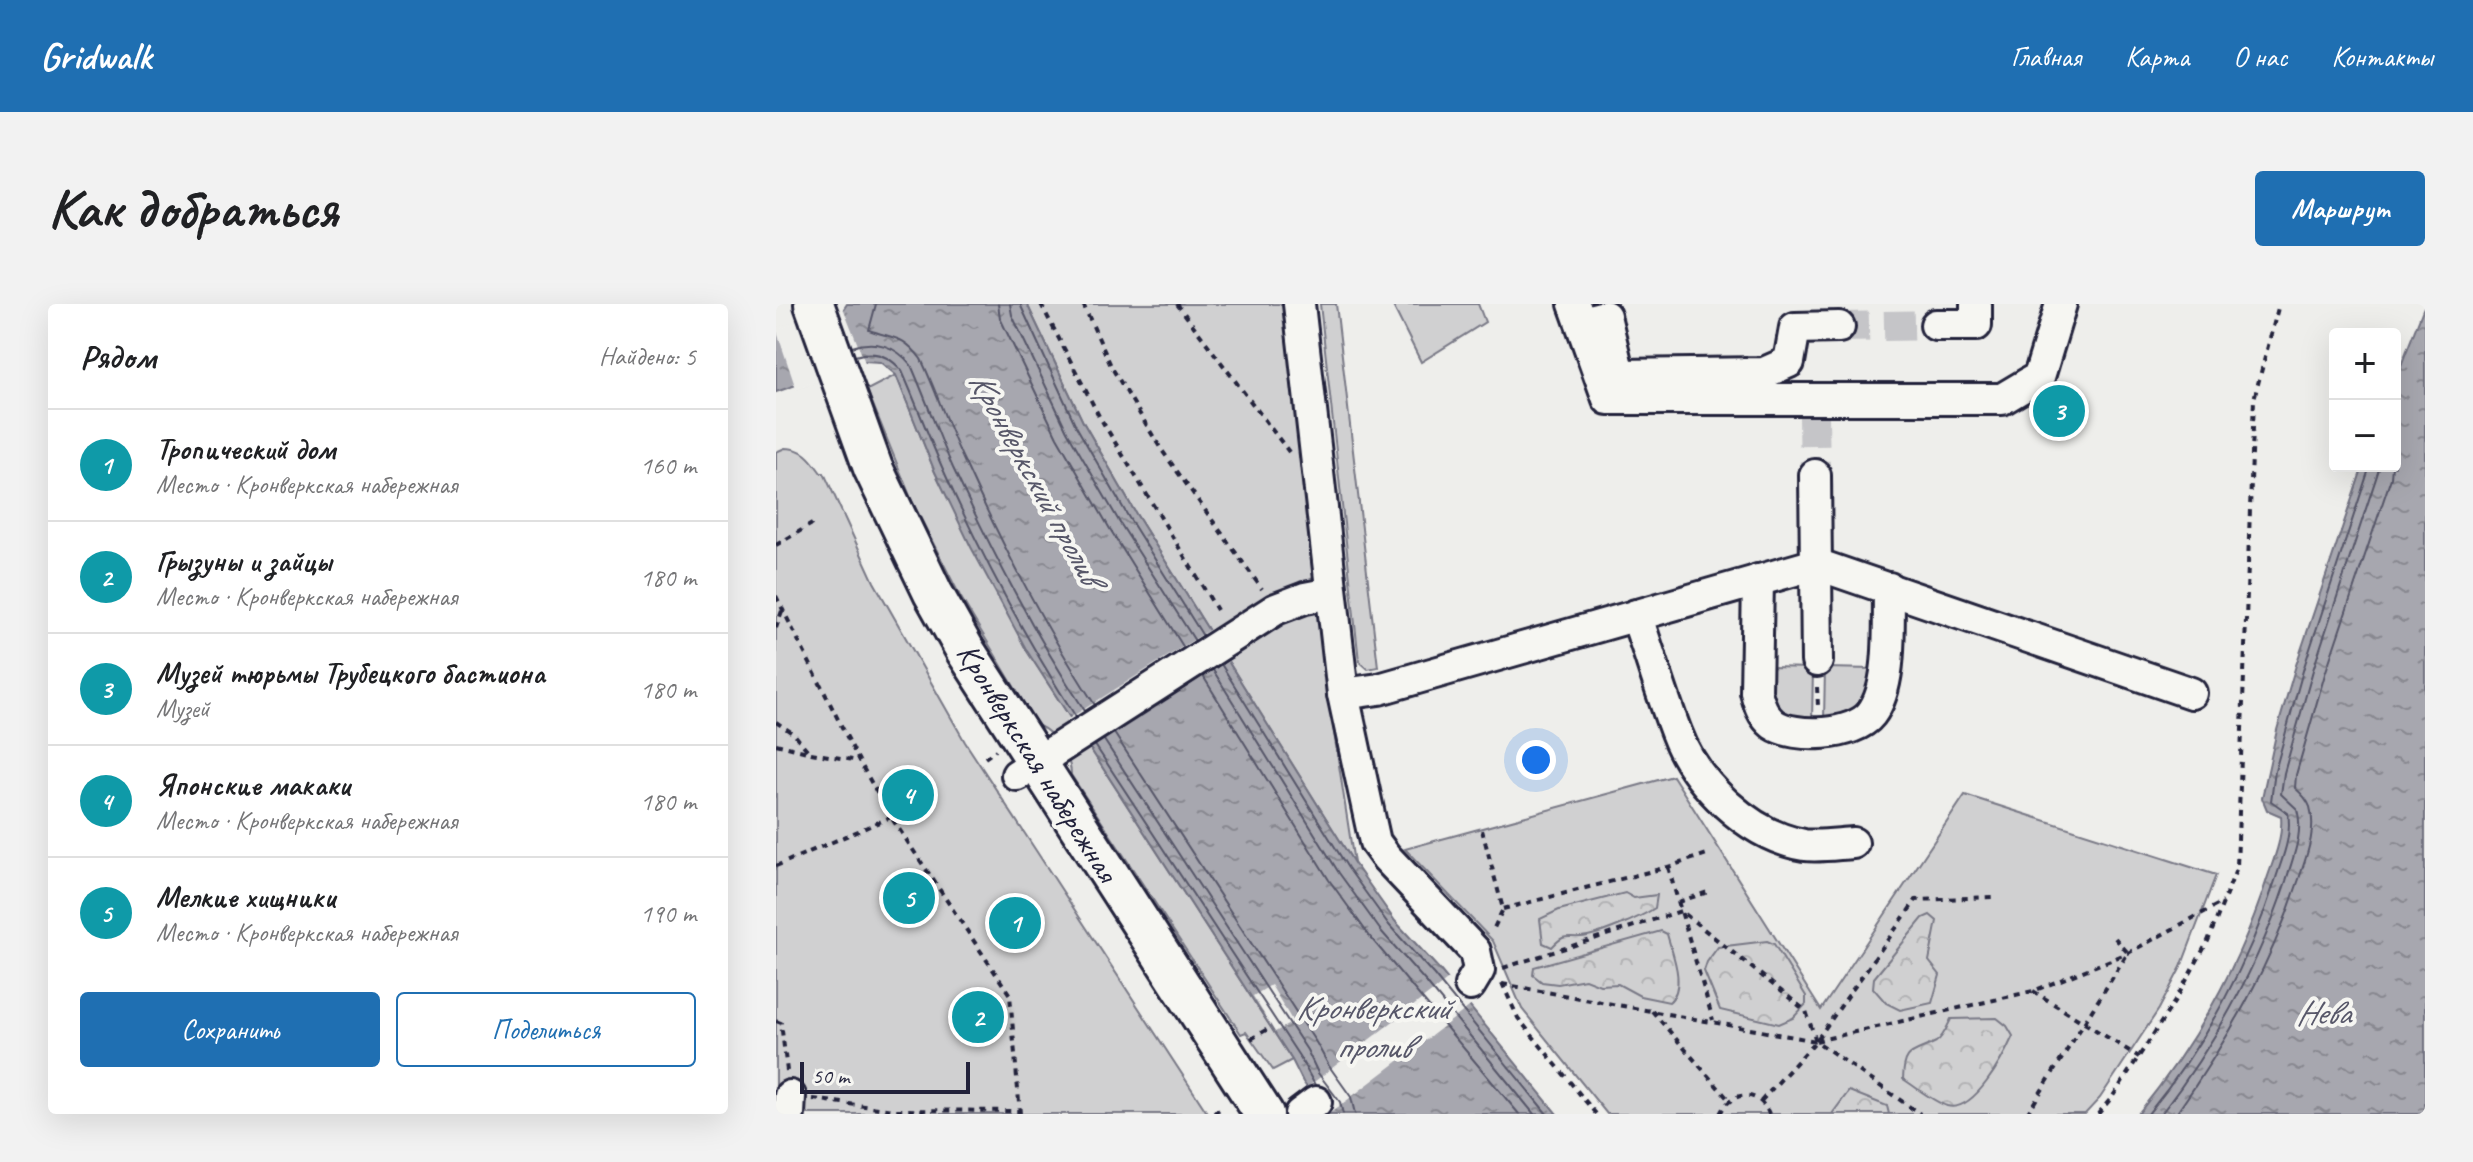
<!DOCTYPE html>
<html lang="ru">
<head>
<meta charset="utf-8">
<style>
  :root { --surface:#fff; --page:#f2f2f2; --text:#202124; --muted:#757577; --line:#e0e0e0; --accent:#1f6fb2 }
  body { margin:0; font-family:Caveat,sans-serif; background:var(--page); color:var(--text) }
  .controls { position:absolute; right:24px; top:24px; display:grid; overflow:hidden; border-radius:8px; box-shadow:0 8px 32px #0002 }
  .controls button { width:72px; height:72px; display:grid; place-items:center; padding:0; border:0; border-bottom:2px solid var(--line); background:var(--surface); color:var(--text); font:40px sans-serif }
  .scale { position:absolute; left:24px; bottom:20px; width:170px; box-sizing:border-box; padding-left:8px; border:4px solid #22223b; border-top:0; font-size:22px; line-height:28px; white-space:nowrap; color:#22223b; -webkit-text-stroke:6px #f6f6f2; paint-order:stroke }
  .you { position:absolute; left:760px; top:456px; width:28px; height:28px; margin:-20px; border:6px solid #fff; border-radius:50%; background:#1a73e8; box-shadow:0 0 0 12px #1a73e833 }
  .badge { display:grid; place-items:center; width:52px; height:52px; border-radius:50%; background:var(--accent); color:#fff; font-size:26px; font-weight:700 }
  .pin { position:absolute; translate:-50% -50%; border:4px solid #fff; box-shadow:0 2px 8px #0006 }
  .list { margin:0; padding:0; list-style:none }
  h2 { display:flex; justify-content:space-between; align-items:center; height:104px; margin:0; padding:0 32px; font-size:34px }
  h2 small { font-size:26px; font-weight:400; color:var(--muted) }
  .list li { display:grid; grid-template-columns:52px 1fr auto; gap:24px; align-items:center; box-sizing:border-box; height:112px; padding:0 32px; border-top:2px solid var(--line) }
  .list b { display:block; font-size:30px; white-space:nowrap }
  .list p { margin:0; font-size:26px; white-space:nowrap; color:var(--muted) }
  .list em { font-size:26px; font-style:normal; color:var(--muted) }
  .actions { display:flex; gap:16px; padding:24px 32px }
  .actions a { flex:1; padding:18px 0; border:2px solid var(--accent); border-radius:8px; text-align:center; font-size:28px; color:var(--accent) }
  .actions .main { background:var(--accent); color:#fff }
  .map { position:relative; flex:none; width:1649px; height:810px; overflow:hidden; border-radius:8px }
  header { display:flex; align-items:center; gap:48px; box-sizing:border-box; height:112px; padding:0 40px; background:var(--accent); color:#fff }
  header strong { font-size:38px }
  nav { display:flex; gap:44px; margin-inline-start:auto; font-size:28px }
  .intro { display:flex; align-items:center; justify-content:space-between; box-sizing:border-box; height:192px; padding:0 48px }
  h1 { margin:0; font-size:56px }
  .button { padding:20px 36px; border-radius:8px; background:var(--accent); color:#fff; font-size:28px; font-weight:700 }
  main { display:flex; gap:48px; padding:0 48px }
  aside { flex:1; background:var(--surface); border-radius:8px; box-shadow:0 8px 32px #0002 }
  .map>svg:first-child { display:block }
  .green { fill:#d0d0d1; stroke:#797986; stroke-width:2 }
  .forest { fill:url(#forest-crowns); stroke:#797986; stroke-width:2 }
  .water { fill:url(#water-ripples); stroke:#727281; stroke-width:2 }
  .pier { fill:#eeeeeb }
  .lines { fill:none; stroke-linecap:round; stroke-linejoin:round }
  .shore { stroke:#575769; stroke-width:2 }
  .minor-tunnel { stroke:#c5c5c8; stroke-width:30; stroke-dasharray:30 15; stroke-linecap:butt }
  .minor-casing { stroke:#22223b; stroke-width:36 }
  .major-casing { stroke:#22223b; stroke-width:44 }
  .path { stroke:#22223b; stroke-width:4; stroke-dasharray:6 6; stroke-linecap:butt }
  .minor { stroke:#f6f6f2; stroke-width:30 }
  .major { stroke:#f6f6f2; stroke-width:38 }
  .labels { text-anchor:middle; stroke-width:8; stroke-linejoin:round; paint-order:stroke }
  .street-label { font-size:32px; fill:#22223b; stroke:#f6f6f2 }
  .water-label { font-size:34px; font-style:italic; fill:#575769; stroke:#f6f6f2 }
</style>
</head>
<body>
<header>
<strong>Gridwalk</strong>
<nav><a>Главная</a><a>Карта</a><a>О нас</a><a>Контакты</a></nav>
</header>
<div class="intro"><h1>Как добраться</h1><a class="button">Маршрут</a></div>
<main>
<aside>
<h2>Рядом<small>Найдено: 5</small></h2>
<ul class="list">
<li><span class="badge" style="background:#0f9aa8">1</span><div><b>Тропический дом</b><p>Место · Кронверкская набережная</p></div><em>160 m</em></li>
<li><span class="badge" style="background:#0f9aa8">2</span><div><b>Грызуны и зайцы</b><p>Место · Кронверкская набережная</p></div><em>180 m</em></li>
<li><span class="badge" style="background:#0f9aa8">3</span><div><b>Музей тюрьмы Трубецкого бастиона</b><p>Музей</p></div><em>180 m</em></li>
<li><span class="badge" style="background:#0f9aa8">4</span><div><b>Японские макаки</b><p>Место · Кронверкская набережная</p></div><em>180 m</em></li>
<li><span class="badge" style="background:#0f9aa8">5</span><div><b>Мелкие хищники</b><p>Место · Кронверкская набережная</p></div><em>190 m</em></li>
</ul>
<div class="actions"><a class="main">Сохранить</a><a>Поделиться</a></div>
</aside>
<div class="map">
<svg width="1649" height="810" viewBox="0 0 1649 810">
  <defs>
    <pattern id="forest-crowns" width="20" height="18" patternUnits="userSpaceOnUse" patternTransform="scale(2)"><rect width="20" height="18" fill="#d0d0d1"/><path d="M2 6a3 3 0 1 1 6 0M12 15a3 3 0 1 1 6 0" fill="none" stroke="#b2b2b4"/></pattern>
    <pattern id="water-ripples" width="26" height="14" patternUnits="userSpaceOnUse" patternTransform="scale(2)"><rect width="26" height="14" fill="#a7a7af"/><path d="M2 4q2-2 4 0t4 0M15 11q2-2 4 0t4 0" fill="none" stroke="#888890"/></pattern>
  </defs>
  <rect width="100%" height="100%" fill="#eeeeeb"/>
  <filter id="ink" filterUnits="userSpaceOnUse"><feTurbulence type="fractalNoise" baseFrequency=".0125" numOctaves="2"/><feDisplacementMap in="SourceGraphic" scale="16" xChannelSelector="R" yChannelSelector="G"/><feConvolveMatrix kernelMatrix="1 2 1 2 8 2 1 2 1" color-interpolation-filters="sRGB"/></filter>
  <g filter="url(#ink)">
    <g class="green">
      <polygon points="251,0 509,0 557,422 578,559 360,210 307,118"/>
      <polygon points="544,0 560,0 602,363 592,365 583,357"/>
      <polygon points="616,0 702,0 709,18 645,58"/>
      <path d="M 120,71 L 159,168 L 251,347 L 516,756 L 497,766 L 470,728 L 465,730 L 295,471 C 295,452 279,429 261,421 L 184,292 L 153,231 L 136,197 L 91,86 Z"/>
      <path d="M 9,144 C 28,144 35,155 45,169 L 48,169 L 98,278 L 189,438 L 432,810 L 0,810 L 0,148 Z"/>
      <path d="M 992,363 L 1037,364 L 1036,417 C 998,411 995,397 992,363 Z"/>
      <polygon points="1049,364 1098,365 1084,404 1048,417"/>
      <polygon points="897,472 1045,706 1189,491 1440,571 1405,663 1383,705 1324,794 1309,810 831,810 746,705 717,637 629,545"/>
    </g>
    <g class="forest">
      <path d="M 849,589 L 858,594 L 881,591 L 879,604 C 865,613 822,632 805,633 C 789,634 789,629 776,643 L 767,639 L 764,615 L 783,606 Z"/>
      <polygon points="1154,611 1161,617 1153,657 1164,671 1156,699 1124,706 1110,699 1097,684 1098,674 1147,614"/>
      <path d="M 885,627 L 891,630 C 896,649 911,683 893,698 L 864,692 L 842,680 L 824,681 L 809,675 L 782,680 L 766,678 L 757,671 L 758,663 Z"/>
      <polygon points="991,637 998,640 1030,692 1030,700 1017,714 1003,720 944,706 928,667 931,658 942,643"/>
      <path d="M 1221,714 L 1231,722 L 1237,732 C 1228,752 1198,810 1171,802 C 1156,797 1140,783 1127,775 C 1128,744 1137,750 1160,738 C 1167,734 1171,723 1175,715 Z"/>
      <polygon points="1073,787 1111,802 1113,810 1056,810"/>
    </g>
    <g class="water">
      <polygon points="71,0 251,0 307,118 360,210 578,559 619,617 664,666 781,810 551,810 527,778 516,756 251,347 195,243 159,168 120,71 104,58 88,57 0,88 0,29 67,6"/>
      <path d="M 1649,0 L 1649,810 L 1362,810 C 1419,740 1465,658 1492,572 C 1499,552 1507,533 1505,512 L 1491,506 L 1486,494 L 1501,426 L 1520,361 L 1587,162 L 1619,162 L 1619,77 Z"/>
    </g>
    <g class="pier">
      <polygon points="66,1 90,61 20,85 0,25"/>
      <polygon points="436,324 456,355 309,448 289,417"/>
      <polygon points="675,673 697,700 553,810 549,810 530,784"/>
      <polygon points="495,681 517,718 499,728 477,692"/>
    </g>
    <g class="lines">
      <g class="shore">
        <path d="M 100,0 L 93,26 C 118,35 127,31 145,55 C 161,88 172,124 188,157 C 226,241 269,324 319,401"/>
        <polyline points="222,0 224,14 281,133 334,225 408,344"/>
        <polyline points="234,0 236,11 291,127 344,219 419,337"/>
        <polyline points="244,0 300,122 353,214 427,332"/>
        <path d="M 76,43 C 99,35 120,42 135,61 C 150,95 162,130 177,164 C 216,247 258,330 309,407"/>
        <path d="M 79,52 C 98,46 114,52 126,67 C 140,99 152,131 166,163 C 204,249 249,334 300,413"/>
        <polyline points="445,360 572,564 613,621 658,671 771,810"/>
        <polyline points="437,366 563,569 605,627 650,678 758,810"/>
        <polyline points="427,372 553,576 595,634 743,810"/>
        <polyline points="338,429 541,740 553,762 575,793 579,810"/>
        <polyline points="328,436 531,746 542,769 564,798 567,810"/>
        <polyline points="319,441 523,752 539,781"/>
        <path d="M 1372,810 C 1429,741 1473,658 1500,574 C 1507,552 1516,532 1512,509 L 1495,497 L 1499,467 L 1528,363 L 1594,162"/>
        <path d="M 1385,810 C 1439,740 1483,660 1510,577 C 1517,553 1528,529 1521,505 L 1505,490 L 1508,469 L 1537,366 L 1604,162"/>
        <path d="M 1400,810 C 1452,736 1495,661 1523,575 C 1530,553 1541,527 1534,503 C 1531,495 1525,489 1519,484 L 1520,471 L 1549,370 L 1615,174 L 1616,162"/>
      </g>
      <g class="minor-tunnel">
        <polyline points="1063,23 1160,21"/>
        <polyline points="1038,112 1039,171"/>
      </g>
      <g class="minor-casing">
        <g id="minor">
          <polyline points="523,0 567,390 595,520 599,538 610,553 699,647 703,666 694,681"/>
          <polyline points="798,0 832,95 1226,95 1263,73 1285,0"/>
          <polyline points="805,18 829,12 843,71 988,69 1013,58 1019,24 1063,23"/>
          <polyline points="1160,21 1200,21 1200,0"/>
          <polyline points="1039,171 1041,357"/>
          <path d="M 982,276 L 980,388 C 983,400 987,412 997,420 C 1019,435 1078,432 1095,410 C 1117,382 1112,320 1113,284"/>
          <path d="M 860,311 C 874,350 885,389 900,428 C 919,479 973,532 1028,541 C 1043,543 1061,540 1077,539"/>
          <polyline points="567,390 603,385 1040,260 1415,389"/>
          <polyline points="241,471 500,305 529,294 555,289"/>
          <polyline points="13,810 14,792"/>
          <polyline points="524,810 540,798"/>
        </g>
      </g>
      <g class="major-casing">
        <polyline id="major" points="38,0 97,164 157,289 189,346 261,458 488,810"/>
      </g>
      <g class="path">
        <polyline points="265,0 323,112 441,306"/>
        <polyline points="307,0 336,64 385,145 486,285"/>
        <polyline points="401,0 513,148"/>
        <polyline points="0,241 36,220"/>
        <polyline points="0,292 83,457 115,513 234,691 244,810"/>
        <polyline points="0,324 7,304"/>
        <polyline points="1041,383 1042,402"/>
        <polyline points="0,418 18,430 33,448"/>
        <polyline points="0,440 35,449 83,457"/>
        <polyline points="209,454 220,446"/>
        <polyline points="706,526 727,605 717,626"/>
        <polyline points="0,562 115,513"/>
        <polyline points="892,563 937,716"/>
        <polyline points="902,598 935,587"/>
        <polyline points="727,605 892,563 934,549"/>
        <polyline points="1339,634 1352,649"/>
        <polyline points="727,664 905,607 1030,707 1040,737"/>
        <polyline points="726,679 742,714 820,810"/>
        <polyline points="726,680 1040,737 1144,810"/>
        <polyline points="1257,687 1363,753"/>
        <polyline points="876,707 953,796"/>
        <polyline points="0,717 5,719 11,767"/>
        <polyline points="475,735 495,723"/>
        <polyline points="1040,737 1257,687 1352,649 1447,598"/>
        <polyline points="37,795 117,806 244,807"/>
        <polyline points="985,797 1040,737 1140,596 1218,593"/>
        <polyline points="438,809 444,805"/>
        <path d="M 944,810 C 955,786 983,785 993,810"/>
        <polyline points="1251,810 1352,649"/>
        <polyline points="1322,810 1337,792 1399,697 1432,637 1461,563 1478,95 1503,0"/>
      </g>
      <use href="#minor" class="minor"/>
      <use href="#major" class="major"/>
    </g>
  </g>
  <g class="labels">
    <g class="street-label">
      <text transform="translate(262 458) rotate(58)" y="11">Кронверкская набережная</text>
    </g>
    <g class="water-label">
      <text transform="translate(260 173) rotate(61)" y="12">Кронверкский пролив</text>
      <text x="597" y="715">Кронверкский<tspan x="597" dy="39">пролив</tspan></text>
      <text x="1547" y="720">Нева</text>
    </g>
  </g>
</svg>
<div class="controls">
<button>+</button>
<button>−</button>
</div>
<div class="scale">50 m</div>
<div class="you"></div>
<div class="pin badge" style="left:239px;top:619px;background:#0f9aa8">1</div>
<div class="pin badge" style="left:202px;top:713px;background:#0f9aa8">2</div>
<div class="pin badge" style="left:1283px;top:107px;background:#0f9aa8">3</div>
<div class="pin badge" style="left:132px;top:491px;background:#0f9aa8">4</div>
<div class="pin badge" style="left:133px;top:594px;background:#0f9aa8">5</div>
</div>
</main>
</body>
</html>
